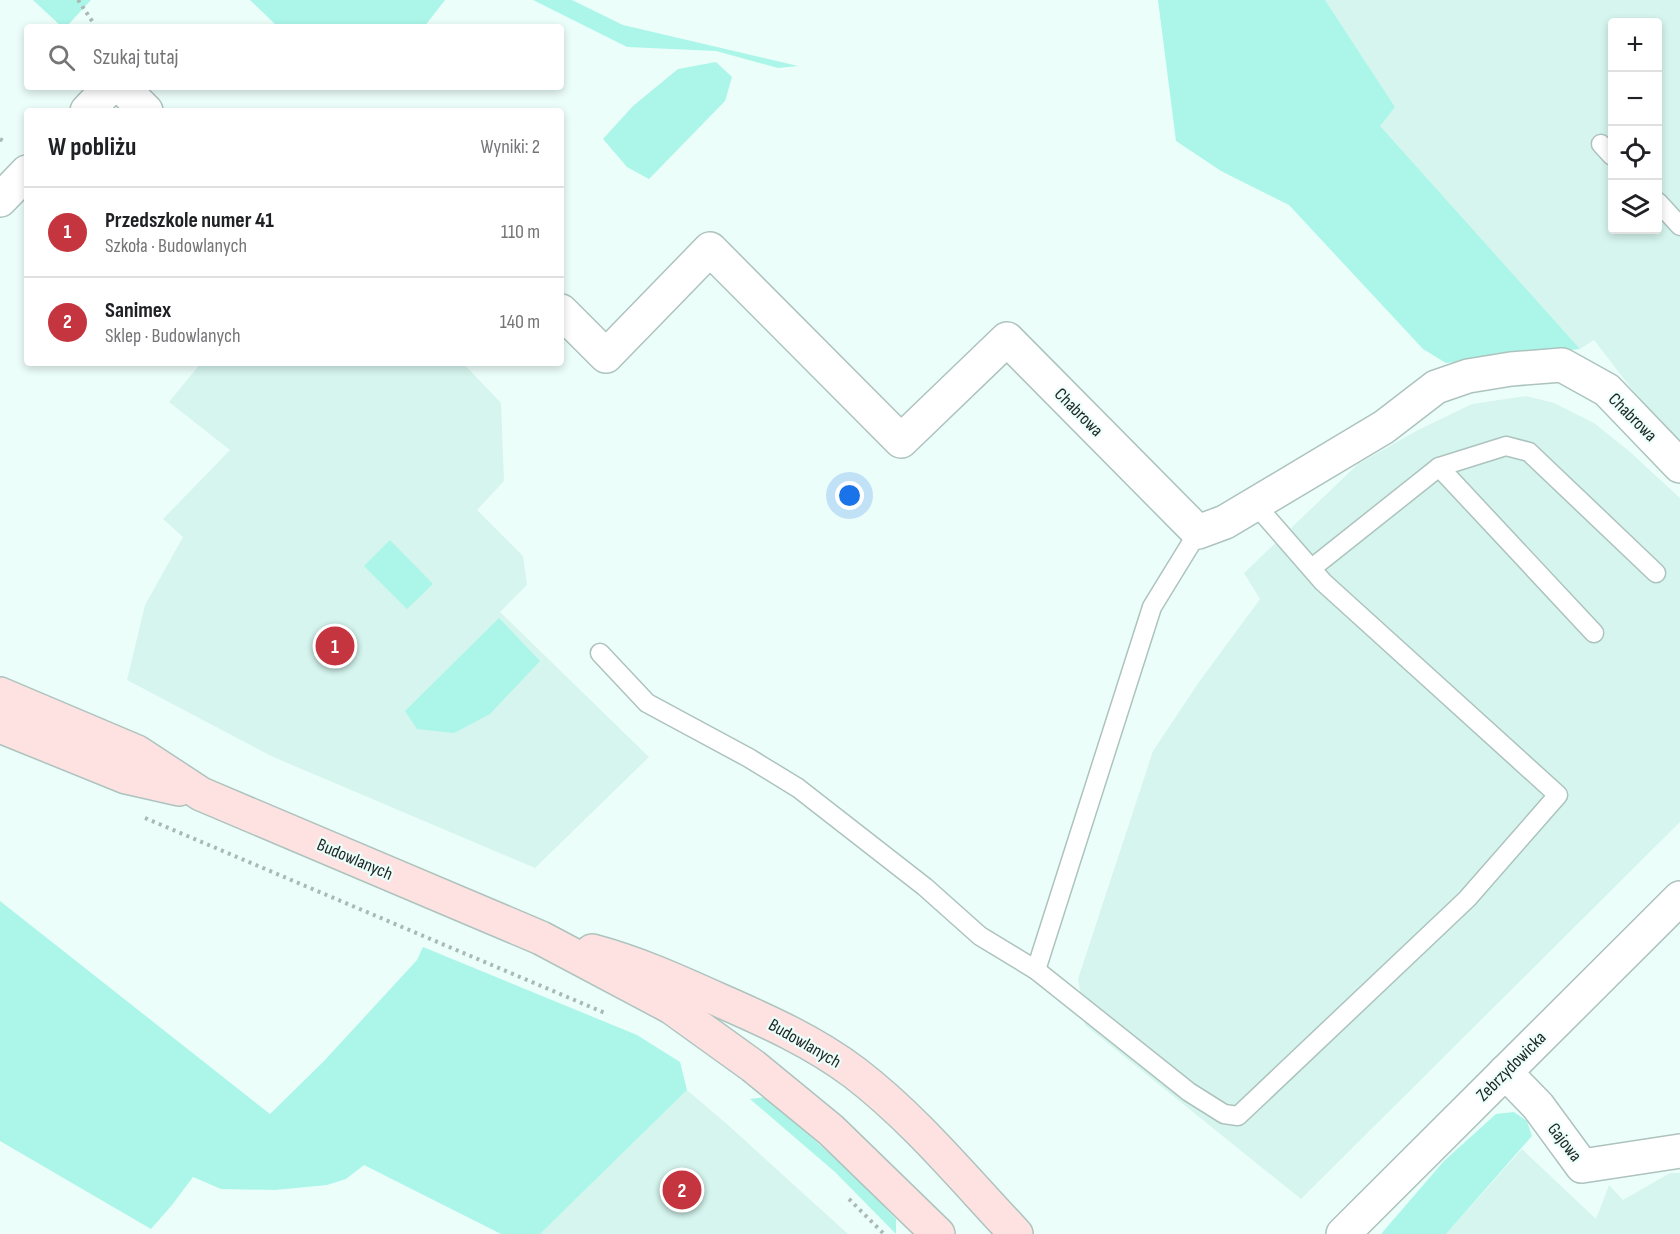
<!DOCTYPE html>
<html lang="pl">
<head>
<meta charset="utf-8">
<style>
  :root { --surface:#fff; --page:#f6f6f6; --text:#202124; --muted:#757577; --line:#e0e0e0; --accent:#c5353f }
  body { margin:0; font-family:"Sofia Sans Condensed",sans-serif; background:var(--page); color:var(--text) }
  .controls { position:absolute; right:18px; top:18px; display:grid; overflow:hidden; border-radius:6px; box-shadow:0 3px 9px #0003 }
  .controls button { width:54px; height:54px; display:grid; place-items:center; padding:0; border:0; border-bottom:2px solid var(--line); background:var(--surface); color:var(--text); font:30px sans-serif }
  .you { position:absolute; left:850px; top:496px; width:21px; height:21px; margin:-15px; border:4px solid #fff; border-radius:50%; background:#1a73e8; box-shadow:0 0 0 9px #1a73e833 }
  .badge { display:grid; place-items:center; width:39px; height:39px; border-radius:50%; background:var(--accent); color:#fff; font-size:20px; font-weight:700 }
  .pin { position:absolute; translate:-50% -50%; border:3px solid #fff; box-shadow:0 2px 6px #0006 }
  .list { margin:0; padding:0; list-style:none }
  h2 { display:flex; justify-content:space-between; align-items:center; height:78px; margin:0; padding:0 24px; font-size:26px }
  h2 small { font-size:20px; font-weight:400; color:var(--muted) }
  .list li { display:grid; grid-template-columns:39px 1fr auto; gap:18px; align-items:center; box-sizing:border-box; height:90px; padding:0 24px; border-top:2px solid var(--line) }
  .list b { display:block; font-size:22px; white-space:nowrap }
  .list p { margin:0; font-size:20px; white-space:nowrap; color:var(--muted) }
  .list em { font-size:20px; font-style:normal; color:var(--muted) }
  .icon { flex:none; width:33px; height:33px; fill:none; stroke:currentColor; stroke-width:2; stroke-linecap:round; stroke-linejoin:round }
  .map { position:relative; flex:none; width:1680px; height:1234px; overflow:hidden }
  .search { position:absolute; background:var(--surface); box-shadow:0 3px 9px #0003; left:24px; top:24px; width:540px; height:66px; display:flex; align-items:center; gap:15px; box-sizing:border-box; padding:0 21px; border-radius:6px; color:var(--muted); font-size:22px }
  .panel { position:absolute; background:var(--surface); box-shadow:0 3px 9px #0003; left:24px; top:108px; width:540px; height:258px; border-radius:6px }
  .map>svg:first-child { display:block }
  .built { fill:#d5f5ee; fill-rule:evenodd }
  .green { fill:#abf6e9 }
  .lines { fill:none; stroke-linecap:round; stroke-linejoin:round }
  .service-casing { stroke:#adc3be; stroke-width:21 }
  .minor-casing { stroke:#adc3be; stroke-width:36 }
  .tertiary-casing { stroke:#adc3be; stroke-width:36 }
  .secondary-casing { stroke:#adc3be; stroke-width:36 }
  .path { stroke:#aab9b5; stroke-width:4; stroke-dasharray:3 4.5; stroke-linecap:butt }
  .service { stroke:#fff; stroke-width:18 }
  .minor { stroke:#fff; stroke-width:33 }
  .tertiary { stroke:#fff; stroke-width:33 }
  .secondary { stroke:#fde2e1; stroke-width:33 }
  .labels { text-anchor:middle; stroke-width:4.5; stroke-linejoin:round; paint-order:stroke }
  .street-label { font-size:18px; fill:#1c2422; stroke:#ecfefa }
</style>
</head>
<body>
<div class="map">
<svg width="1680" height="1234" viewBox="0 0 1680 1234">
  <rect width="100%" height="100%" fill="#ecfefa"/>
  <g class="built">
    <path d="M 1325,0 L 1680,0 L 1680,442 L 1644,405 L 1594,340 L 1580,349 L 1379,126 L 1395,107 ZM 1612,22 L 1658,22 L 1658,230 L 1612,230 Z"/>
    <polygon points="201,363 463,363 501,403 504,481 477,510 523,556 527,585 500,612 649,757 535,868 271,756 127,680 145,605 183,537 163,519 230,450 169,402"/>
    <polygon points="1526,396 1554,403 1594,423 1629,451 1680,498 1680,822 1301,1199 1085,1025 1078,979 1153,751 1199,682 1260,599 1244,573 1358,464 1418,430 1472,404"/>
    <polygon points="687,1090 728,1125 848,1234 540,1234"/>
    <polygon points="1522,1149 1596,1219 1609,1185 1623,1200 1670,1173 1680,1173 1680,1234 1446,1234"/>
  </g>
  <g class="green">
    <polygon points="33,0 91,0 66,27 62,27"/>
    <polygon points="250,0 445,0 424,27 278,27"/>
    <polygon points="533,0 572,0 623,25 798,66 778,68 716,51 627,47"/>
    <polygon points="1158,0 1325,0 1395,107 1380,126 1580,349 1446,363 1423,349 1289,205 1221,171 1176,141"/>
    <polygon points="716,62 732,77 725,101 649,179 627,167 603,139 633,106 678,69"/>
    <polygon points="390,540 433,584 407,609 364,566"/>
    <polygon points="499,618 540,661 490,714 454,733 417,729 405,711"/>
    <polygon points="0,901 270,1114 324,1061 417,960 423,947 637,1035 680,1062 687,1090 540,1234 501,1234 364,1165 346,1179 327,1185 275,1190 221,1189 193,1177 172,1205 151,1229 0,1141"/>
    <path d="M 765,1097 C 811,1136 855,1175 896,1219 L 896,1234 L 835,1172 L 750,1099 Z"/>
    <polygon points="1514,1112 1527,1121 1532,1136 1446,1234 1381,1234 1444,1161 1496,1114"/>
  </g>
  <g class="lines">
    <g class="service-casing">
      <g id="service">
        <polyline points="1601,144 1612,156"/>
        <polyline points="1658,202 1680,226"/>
        <polyline points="1439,467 1594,633"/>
        <polyline points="1312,568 1439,467 1506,446 1529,452 1656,573"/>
        <polyline points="600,653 647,703 749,758 798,788 925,887 980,936 1036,970 1152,607 1198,532"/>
        <polyline points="1036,970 1189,1092 1224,1114 1238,1116 1467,899 1558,795 1323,582 1255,504"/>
      </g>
    </g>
    <g class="minor-casing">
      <g id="minor">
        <polyline points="122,87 146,111"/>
        <polyline points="87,111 110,87"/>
        <polyline points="0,200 27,172"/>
        <polyline points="561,311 606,356 710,249 901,441 1007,339 1198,532 1225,522 1384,427 1436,387 1468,376 1511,369 1562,365 1607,390 1680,466"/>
        <polyline points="1505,1072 1538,1106 1582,1166 1680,1151"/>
      </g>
    </g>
    <g class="tertiary-casing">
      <polyline id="tertiary" points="1343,1234 1680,898"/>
    </g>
    <g class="secondary-casing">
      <g id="secondary">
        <polyline points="0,694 137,752 201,794 541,938 671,1007 753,1066 831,1130 938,1234"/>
        <polyline points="0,726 126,777 179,789"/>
        <path d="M 592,951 C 637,963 677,981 719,1000 C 767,1021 814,1042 855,1073 C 915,1119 964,1179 1016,1234"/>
      </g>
    </g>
    <g class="path">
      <polyline points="78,0 96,27"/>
      <polyline points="0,139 3,141"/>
      <polyline points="145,818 605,1013"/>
      <polyline points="849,1199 884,1234"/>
    </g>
    <use href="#service" class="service"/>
    <use href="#minor" class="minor"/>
    <use href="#tertiary" class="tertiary"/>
    <use href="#secondary" class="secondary"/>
  </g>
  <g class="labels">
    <g class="street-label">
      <text transform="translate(1079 412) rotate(45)" y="6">Chabrowa</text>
      <text transform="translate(1633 417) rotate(45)" y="6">Chabrowa</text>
      <text transform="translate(355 859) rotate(23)" y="6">Budowlanych</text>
      <text transform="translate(805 1043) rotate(30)" y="6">Budowlanych</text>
      <text transform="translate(1511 1066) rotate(-45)" y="6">Zebrzydowicka</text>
      <text transform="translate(1565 1142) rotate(52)" y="6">Gajowa</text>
    </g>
  </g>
</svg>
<div class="controls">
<button>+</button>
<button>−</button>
<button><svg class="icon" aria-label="locate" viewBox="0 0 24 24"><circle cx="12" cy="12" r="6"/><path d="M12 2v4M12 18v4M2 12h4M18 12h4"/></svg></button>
<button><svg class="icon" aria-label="layers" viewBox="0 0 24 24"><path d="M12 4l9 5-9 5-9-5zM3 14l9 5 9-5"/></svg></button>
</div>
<div class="you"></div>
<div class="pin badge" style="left:335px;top:646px">1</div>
<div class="pin badge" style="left:682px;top:1190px">2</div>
<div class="search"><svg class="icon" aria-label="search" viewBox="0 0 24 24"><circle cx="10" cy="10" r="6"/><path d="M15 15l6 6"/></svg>Szukaj tutaj</div>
<section class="panel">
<h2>W pobliżu<small>Wyniki: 2</small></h2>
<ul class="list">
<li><span class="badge">1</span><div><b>Przedszkole numer 41</b><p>Szkoła · Budowlanych</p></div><em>110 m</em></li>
<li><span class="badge">2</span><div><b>Sanimex</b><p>Sklep · Budowlanych</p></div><em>140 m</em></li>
</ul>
</section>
</div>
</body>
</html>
